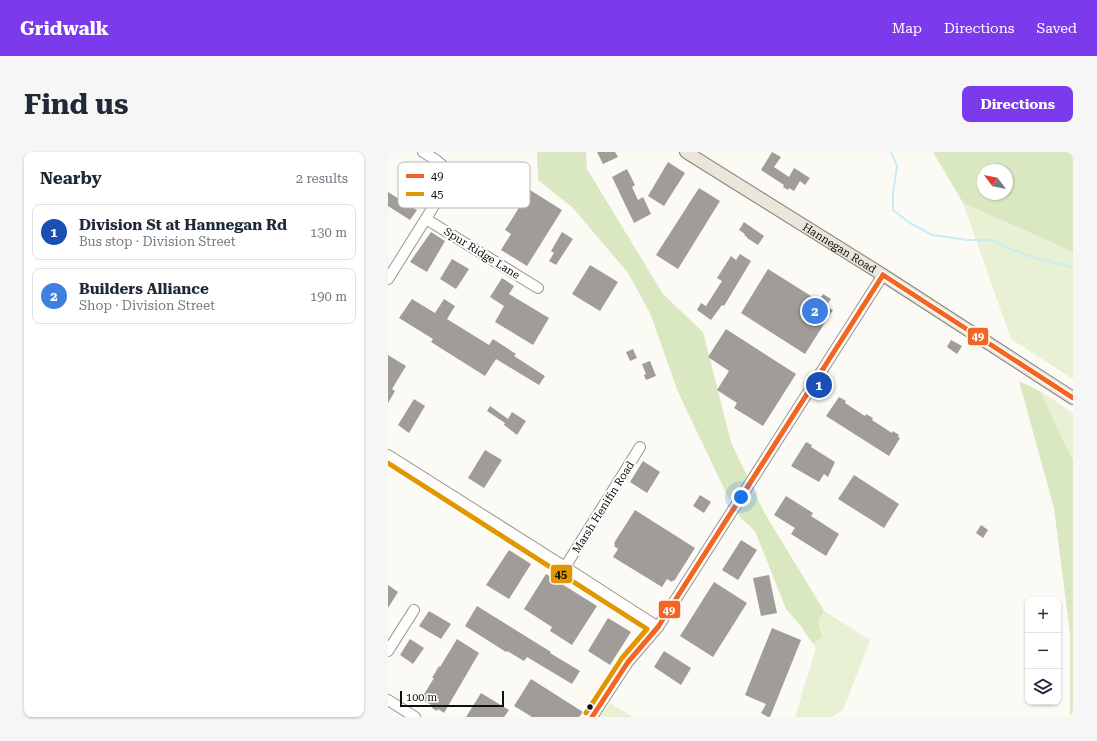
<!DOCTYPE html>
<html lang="en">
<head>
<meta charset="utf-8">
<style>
  :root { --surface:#fff; --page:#f6f6f7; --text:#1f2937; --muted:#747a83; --line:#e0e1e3; --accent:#7c3aed }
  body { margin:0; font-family:"Roboto Serif",serif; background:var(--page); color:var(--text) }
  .controls { position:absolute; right:12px; bottom:12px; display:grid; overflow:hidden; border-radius:8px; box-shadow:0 1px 3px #0004 }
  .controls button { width:36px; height:36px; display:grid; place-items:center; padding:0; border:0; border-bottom:1px solid var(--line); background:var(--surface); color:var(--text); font:20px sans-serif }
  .compass { position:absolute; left:589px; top:12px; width:36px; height:36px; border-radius:50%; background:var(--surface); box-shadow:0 1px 3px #0004; rotate:302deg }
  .scale { position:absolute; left:12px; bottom:10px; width:104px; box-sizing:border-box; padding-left:4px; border:2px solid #0f0f0f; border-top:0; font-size:11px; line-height:14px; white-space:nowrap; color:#0f0f0f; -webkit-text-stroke:3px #fff; paint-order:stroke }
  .you { position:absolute; left:353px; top:345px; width:14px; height:14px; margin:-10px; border:3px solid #fff; border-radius:50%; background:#1a73e8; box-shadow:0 0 0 6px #1a73e833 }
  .badge { display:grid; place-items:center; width:26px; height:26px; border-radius:50%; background:var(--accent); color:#fff; font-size:13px; font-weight:700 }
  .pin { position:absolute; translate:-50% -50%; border:2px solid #fff; box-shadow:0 1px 4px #0006 }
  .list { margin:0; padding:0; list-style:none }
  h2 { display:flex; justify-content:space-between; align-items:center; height:52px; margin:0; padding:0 16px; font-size:17px }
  h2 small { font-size:13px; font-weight:400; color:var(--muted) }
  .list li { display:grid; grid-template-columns:26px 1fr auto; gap:12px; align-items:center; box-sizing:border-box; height:56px; margin:0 8px 8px; padding:0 8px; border:1px solid var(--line); border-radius:8px }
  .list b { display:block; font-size:15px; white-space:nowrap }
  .list p { margin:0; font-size:13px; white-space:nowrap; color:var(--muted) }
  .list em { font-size:13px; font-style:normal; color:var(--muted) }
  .icon { flex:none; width:22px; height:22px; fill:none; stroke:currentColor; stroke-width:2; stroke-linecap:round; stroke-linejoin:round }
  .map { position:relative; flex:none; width:685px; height:565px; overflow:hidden; border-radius:8px }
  header { display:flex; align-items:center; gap:24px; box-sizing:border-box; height:56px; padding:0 20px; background:var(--accent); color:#fff }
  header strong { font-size:19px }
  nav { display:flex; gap:22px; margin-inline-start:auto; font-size:14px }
  .intro { display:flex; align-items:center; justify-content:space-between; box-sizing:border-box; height:96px; padding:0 24px }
  h1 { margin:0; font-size:28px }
  .button { padding:10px 18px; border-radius:8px; background:var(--accent); color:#fff; font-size:14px; font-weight:700 }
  main { display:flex; gap:24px; padding:0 24px }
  aside { flex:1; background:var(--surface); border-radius:8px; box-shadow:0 1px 3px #0004 }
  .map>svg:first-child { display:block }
  .green { fill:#e8f1d4 }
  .forest { fill:#dae8c2; fill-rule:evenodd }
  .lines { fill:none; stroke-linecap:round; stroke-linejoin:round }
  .stream { stroke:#cbebf5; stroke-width:2 }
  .building { fill:#a09d99 }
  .minor-casing { stroke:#969592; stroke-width:12 }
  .major-casing { stroke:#83827f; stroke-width:14 }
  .minor { stroke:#fffefd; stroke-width:10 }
  .major { stroke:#ece6da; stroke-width:12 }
  .bus-1-casing { stroke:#fff; stroke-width:8 }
  .bus-2-casing { stroke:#fff; stroke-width:8 }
  .bus-1 { stroke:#f26522; stroke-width:5 }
  .bus-2 { stroke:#e09702; stroke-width:5 }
  .bus-dot { fill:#0f0f0f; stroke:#fff; stroke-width:1.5 }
  .labels { text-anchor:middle; stroke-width:4; stroke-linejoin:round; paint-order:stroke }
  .street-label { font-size:11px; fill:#0f0f0f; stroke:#fff }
  .key { fill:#fff; stroke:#b7b7b7; stroke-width:1 }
  .key-label { font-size:11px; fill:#0f0f0f }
  .line-badge { stroke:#fff; stroke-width:1.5 }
  .badge-label { font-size:11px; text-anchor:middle; font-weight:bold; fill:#fff }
  .pale-badge-label { font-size:11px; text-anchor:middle; font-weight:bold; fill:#111 }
</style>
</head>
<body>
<header>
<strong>Gridwalk</strong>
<nav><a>Map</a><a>Directions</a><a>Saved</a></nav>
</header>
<div class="intro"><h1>Find us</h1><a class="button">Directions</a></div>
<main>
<aside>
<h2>Nearby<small>2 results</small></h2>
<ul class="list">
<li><span class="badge" style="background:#1a4fb4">1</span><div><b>Division St at Hannegan Rd</b><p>Bus stop · Division Street</p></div><em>130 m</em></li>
<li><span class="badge" style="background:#3f7fe0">2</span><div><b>Builders Alliance</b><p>Shop · Division Street</p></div><em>190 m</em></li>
</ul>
</aside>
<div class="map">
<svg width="685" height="565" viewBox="0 0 685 565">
  <rect width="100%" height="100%" fill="#fcfaf4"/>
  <g class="green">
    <polygon points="575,51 685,100 685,227 623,187"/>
    <polygon points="652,239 685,261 685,309"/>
    <polygon points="436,459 482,488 455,558 444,565 407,565 428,496 425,492 434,485 430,467"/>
    <polygon points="222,551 245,565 212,565"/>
  </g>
  <g class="forest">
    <polygon points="149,0 198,0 199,17 275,142 315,180 343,290 376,360 436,459 430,468 434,485 425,492 412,473 398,457 367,379 352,365 339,343 290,240 262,161 240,121 185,56 150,28"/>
    <path d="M 545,0 L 685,0 L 685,100 L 575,51 ZM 595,18 L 619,18 L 619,42 L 595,42 Z"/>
    <polygon points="631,229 652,239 685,309 685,565 682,565 682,482 666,356"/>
  </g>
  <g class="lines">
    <polyline class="stream" points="503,0 509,14 505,41 505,58 522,71 544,83 580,88 605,88 622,97 650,107 685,115"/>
  </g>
  <g class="building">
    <polygon points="209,0 227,0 230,5 215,12"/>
    <polygon points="384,0 393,5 386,15 401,25 406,16 422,26 417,33 412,29 406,39 401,36 400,38 395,35 396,33 373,18"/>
    <polygon points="280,10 297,21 276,54 260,44"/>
    <polygon points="239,17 247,33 244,35 250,48 255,45 263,62 246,71 224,25"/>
    <polygon points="311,36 332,49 290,117 268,103"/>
    <polygon points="142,38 174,58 139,114 113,98 123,82 117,78"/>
    <polygon points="0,40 11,47 12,44 17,47 15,50 29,58 22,68 0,54"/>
    <polygon points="356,70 376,84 370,93 359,86 359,85 356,83 357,82 351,78"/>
    <polygon points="43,80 57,89 39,120 22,110"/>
    <polygon points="174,80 185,87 168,113 161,109 166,101 163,99"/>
    <polygon points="352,102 363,109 336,154 334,153 323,168 309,158 313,151 318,154 334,129 329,126 343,104 348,108"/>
    <polygon points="64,107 81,117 68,137 52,127"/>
    <polygon points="202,113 230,130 212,159 184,142"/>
    <polygon points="380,117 431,149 435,142 443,147 438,154 445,158 417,202 353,161"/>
    <polygon points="114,126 126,134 121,142 161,166 145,193 107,170 116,154 102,145"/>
    <polygon points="24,147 47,161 56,147 67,154 59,167 101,193 105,187 128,202 126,204 157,224 151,233 108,207 97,224 43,190 45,187 11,166"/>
    <polygon points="338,177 408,222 375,274 346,256 349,251 329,238 341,219 320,205"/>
    <polygon points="563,188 574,194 569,202 559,195"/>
    <polygon points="245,197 249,206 242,209 238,200"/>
    <polygon points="0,203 18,214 4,237 7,239 0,251"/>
    <polygon points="262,209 268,224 258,228 256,223 258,222 254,212"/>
    <polygon points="451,245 458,249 457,251 477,264 478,262 485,266 484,268 504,281 505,279 511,283 510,285 512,286 501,304 438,264"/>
    <polygon points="26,247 37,254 21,281 10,273"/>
    <polygon points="102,254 120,267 124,260 138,269 129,283 116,273 117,271 99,259"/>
    <polygon points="418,290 424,293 423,295 447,310 440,325 436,322 431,330 403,314"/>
    <polygon points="97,298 114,308 96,336 80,326"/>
    <polygon points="255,309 272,320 259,341 242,330"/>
    <polygon points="466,323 511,352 496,376 450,347"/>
    <polygon points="312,343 323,350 316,361 305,354"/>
    <polygon points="398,344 425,361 423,364 451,382 438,404 403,382 407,376 386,363"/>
    <polygon points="247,358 307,396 286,429 285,428 284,430 279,427 274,435 225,405 230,397 226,394 227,392 226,391"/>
    <polygon points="593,373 600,378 595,386 588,381"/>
    <polygon points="353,388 369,398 350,428 334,418"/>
    <polygon points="121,398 143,412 121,447 98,433"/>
    <polygon points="158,422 209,454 184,493 162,479 164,475 136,457"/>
    <polygon points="381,423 389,461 373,464 365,426"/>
    <polygon points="326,430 359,451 325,505 292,484"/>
    <polygon points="0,433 10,440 0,456"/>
    <polygon points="89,454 163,500 162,501 192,519 184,532 139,505 136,509 119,499 118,500 77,474"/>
    <polygon points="41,459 63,472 53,487 31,474"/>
    <polygon points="220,466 243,480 222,513 200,499"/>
    <polygon points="384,476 413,488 382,565 380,565 373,561 378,552 357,543"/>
    <polygon points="22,487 36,496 25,512 12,503"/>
    <polygon points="69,487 91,501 56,561 50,557 49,559 44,556 45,554 33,547 46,526 44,526 51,514 52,515"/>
    <polygon points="276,499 303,516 293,533 266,515"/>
    <polygon points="143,527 195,560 191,565 144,565 126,554"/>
    <polygon points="93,541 121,558 116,565 78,565"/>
  </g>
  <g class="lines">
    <g class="minor-casing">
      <g id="minor">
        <polyline points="38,67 150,136"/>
        <path d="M 0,127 L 62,28 C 58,12 48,8 35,0"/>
        <polyline points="0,303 177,415 270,475"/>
        <polyline points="177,415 252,295"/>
        <polyline points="0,499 26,458"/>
        <polyline points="0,548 27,565"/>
        <polyline points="204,565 240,510 270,475 495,123"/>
      </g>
    </g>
    <g class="major-casing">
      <g id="major">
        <path id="s1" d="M 298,0 L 495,123 L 685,246"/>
      </g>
    </g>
    <use href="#minor" class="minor"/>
    <use href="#major" class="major"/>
    <g class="bus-1-casing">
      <g id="bus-1">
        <polyline points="495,123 685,246"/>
        <polyline points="204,565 240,510 270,475 495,123"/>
      </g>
    </g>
    <g class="bus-2-casing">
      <polyline id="bus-2" points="0,311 259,477 234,506 198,561"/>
    </g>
    <use href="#bus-1" class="bus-1"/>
    <use href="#bus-2" class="bus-2"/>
  </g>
  <circle class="bus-dot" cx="202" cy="555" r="3.5"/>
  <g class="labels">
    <g class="street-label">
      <text dy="4" stroke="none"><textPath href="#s1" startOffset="181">Hannegan Road</textPath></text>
      <text transform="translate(94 101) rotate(32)" y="4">Spur Ridge Lane</text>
      <text transform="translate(215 355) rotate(-58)" y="4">Marsh Henifin Road</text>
    </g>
  </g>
  <rect x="10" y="10" width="132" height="46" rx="6" class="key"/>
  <rect x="18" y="22" width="18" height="4" fill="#f26522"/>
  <rect x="18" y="40" width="18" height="4" fill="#e09702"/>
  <g class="key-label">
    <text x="43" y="28">49</text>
    <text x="43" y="46">45</text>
  </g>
  <g class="line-badge">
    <rect x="579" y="175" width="22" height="19" rx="4" fill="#f26522"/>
    <rect x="162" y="412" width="23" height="20" rx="4" fill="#e09702"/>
    <rect x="270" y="448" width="23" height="19" rx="4" fill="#f26522"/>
  </g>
  <g class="badge-label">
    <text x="590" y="188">49</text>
    <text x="281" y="462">49</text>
  </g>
  <g class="pale-badge-label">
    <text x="173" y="426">45</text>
  </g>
</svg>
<div class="controls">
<button>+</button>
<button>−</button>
<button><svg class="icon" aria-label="layers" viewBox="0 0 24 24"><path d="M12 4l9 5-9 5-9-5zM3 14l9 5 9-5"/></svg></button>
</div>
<svg class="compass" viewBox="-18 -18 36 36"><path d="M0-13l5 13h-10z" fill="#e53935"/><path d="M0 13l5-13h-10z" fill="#747a83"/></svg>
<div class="scale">100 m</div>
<div class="you"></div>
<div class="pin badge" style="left:431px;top:233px;background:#1a4fb4">1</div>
<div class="pin badge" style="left:427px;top:159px;background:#3f7fe0">2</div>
</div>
</main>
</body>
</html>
